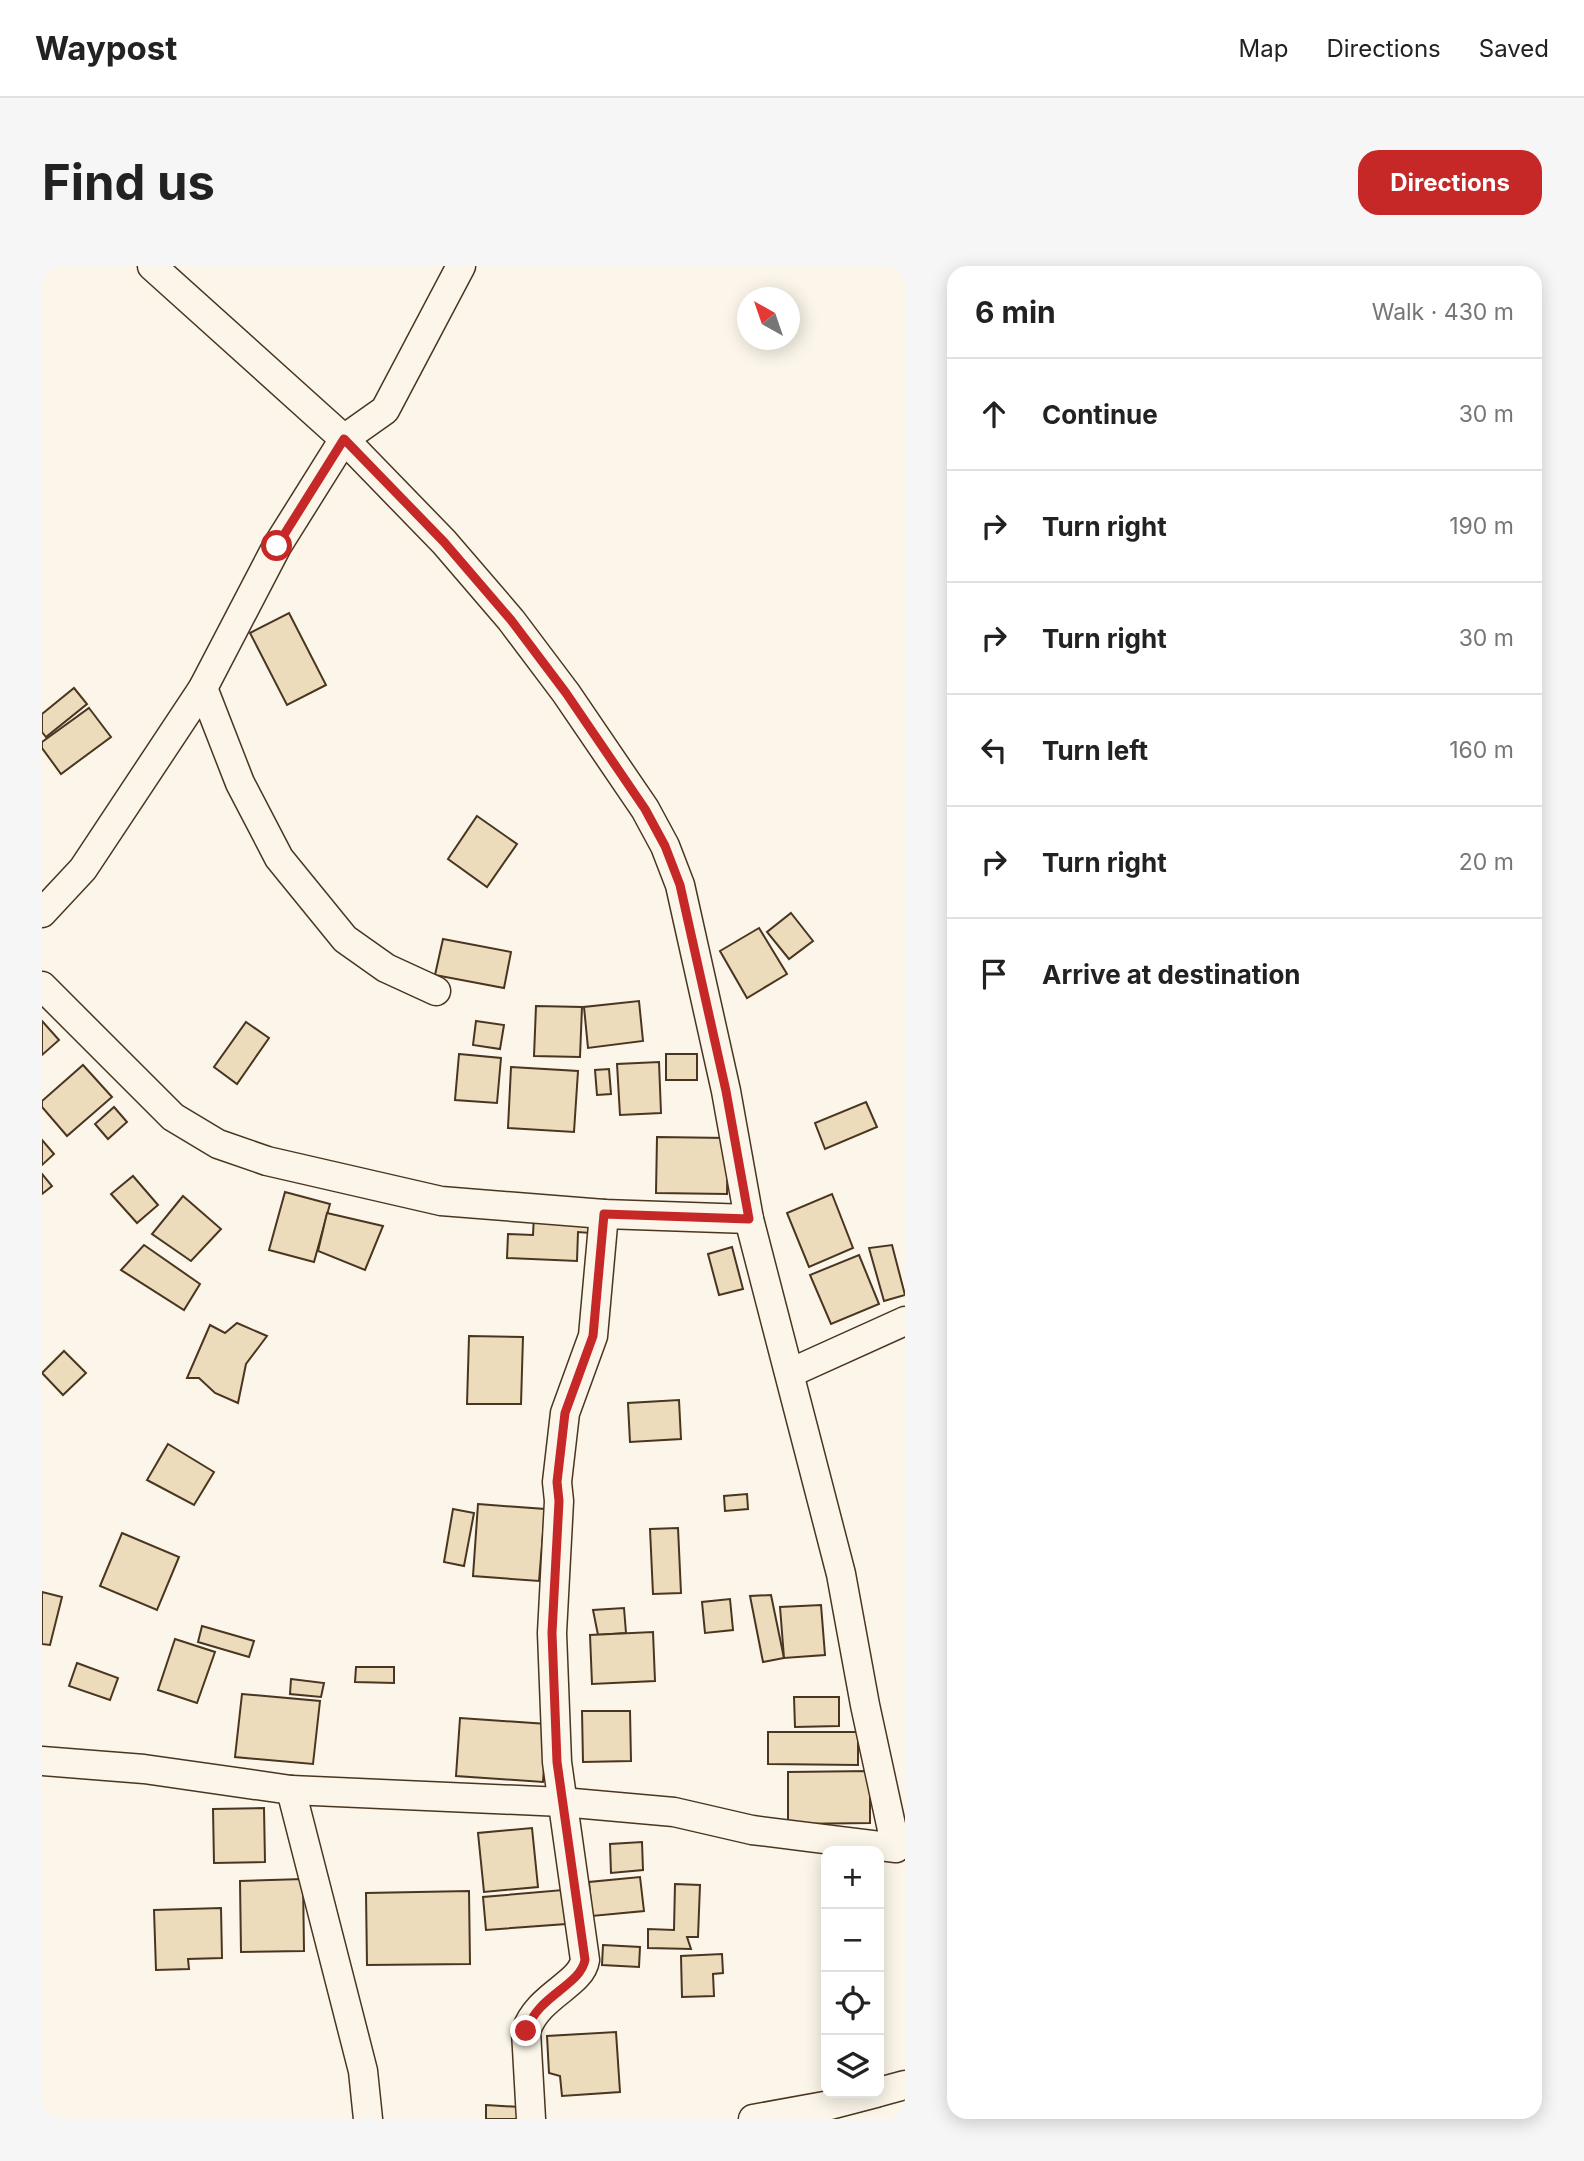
<!DOCTYPE html>
<html lang="en">
<head>
<meta charset="utf-8">
<style>
  :root { --surface:#fff; --page:#f6f6f6; --text:#222; --muted:#767676; --line:#e0e0e0; --accent:#c62828 }
  body { margin:0; font-family:Inter,sans-serif; background:var(--page); color:var(--text) }
  .controls { position:absolute; right:21px; bottom:21px; display:grid; overflow:hidden; border-radius:14px; box-shadow:0 4px 18px #0003 }
  .controls button { width:63px; height:63px; display:grid; place-items:center; padding:0; border:0; border-bottom:2px solid var(--line); background:var(--surface); color:var(--text); font:35px sans-serif }
  .compass { position:absolute; left:695px; top:21px; width:63px; height:63px; border-radius:50%; background:var(--surface); box-shadow:0 4px 18px #0003; rotate:320deg }
  .stop { position:absolute; width:21px; height:21px; margin:-16px; border:5px solid #c62828; border-radius:50%; background:#fff }
  .stop.end { background:#c62828; border-color:#fff; box-shadow:0 2px 7px #0008 }
  .list { margin:0; padding:0; list-style:none }
  h2 { display:flex; justify-content:space-between; align-items:center; height:91px; margin:0; padding:0 28px; font-size:30px }
  h2 small { font-size:23px; font-weight:400; color:var(--muted) }
  .list li { display:grid; grid-template-columns:46px 1fr auto; gap:21px; align-items:center; box-sizing:border-box; height:112px; padding:0 28px; border-top:2px solid var(--line) }
  .list b { display:block; font-size:26px; white-space:nowrap }
  .list em { font-size:23px; font-style:normal; color:var(--muted) }
  .icon { flex:none; width:38px; height:38px; fill:none; stroke:currentColor; stroke-width:2; stroke-linecap:round; stroke-linejoin:round }
  .map { position:relative; flex:none; width:863px; height:1853px; overflow:hidden; border-radius:21px }
  header { display:flex; align-items:center; gap:42px; box-sizing:border-box; height:98px; padding:0 35px; background:var(--surface); border-bottom:2px solid var(--line) }
  header strong { font-size:33px }
  nav { display:flex; gap:38px; margin-inline-start:auto; font-size:24px }
  .intro { display:flex; align-items:center; justify-content:space-between; box-sizing:border-box; height:168px; padding:0 42px }
  h1 { margin:0; font-size:49px }
  .button { padding:18px 32px; border-radius:21px; background:var(--accent); color:#fff; font-size:24px; font-weight:700 }
  main { display:flex; gap:42px; padding:0 42px }
  aside { flex:1; background:var(--surface); border-radius:21px; box-shadow:0 4px 18px #0003 }
  .map>svg:first-child { display:block }
  .building { fill:#ecdcbc; stroke:#4a3520; stroke-width:2 }
  .lines { fill:none; stroke-linecap:round; stroke-linejoin:round }
  .minor-casing { stroke:#4a3520; stroke-width:31 }
  .minor { stroke:#fbf6e9; stroke-width:28 }
  .route { stroke:#c62828; stroke-width:9 }
</style>
</head>
<body>
<header>
<strong>Waypost</strong>
<nav><a>Map</a><a>Directions</a><a>Saved</a></nav>
</header>
<div class="intro"><h1>Find us</h1><a class="button">Directions</a></div>
<main>
<div class="map">
<svg width="863" height="1853" viewBox="0 0 863 1853">
  <rect width="100%" height="100%" fill="#fbf6e9"/>
  <g class="building">
    <polygon points="247,347 284,419 245,439 208,367"/>
    <polygon points="32,422 45,438 4,471 0,466 0,448"/>
    <polygon points="47,442 69,471 19,508 0,482 0,476"/>
    <polygon points="435,550 475,578 445,621 406,593"/>
    <polygon points="749,647 771,675 747,693 725,666"/>
    <polygon points="717,662 745,708 705,732 678,685"/>
    <polygon points="401,673 469,686 462,722 393,709"/>
    <polygon points="597,735 601,775 546,782 542,741"/>
    <polygon points="494,740 540,741 538,791 492,790"/>
    <polygon points="0,755 17,774 0,789"/>
    <polygon points="434,755 462,759 458,783 431,779"/>
    <polygon points="204,756 227,772 195,818 172,801"/>
    <polygon points="417,788 459,792 455,837 413,834"/>
    <rect x="624" y="788" width="31" height="26"/>
    <polygon points="617,796 619,847 578,849 575,798"/>
    <polygon points="41,799 70,831 25,870 0,841 0,835"/>
    <polygon points="469,801 536,805 532,866 466,862"/>
    <polygon points="567,803 569,828 555,829 553,804"/>
    <polygon points="824,836 835,861 783,883 773,857"/>
    <polygon points="72,841 85,856 66,873 53,858"/>
    <polygon points="615,871 686,872 685,928 614,927"/>
    <polygon points="0,874 12,888 0,899"/>
    <polygon points="0,908 10,920 0,928"/>
    <polygon points="91,910 116,939 95,957 69,928"/>
    <polygon points="243,926 288,938 272,996 227,984"/>
    <polygon points="790,928 811,982 767,1001 745,947"/>
    <polygon points="141,930 179,963 149,995 110,968"/>
    <polygon points="285,947 341,960 323,1004 276,985"/>
    <polygon points="492,948 548,950 548,967 536,966 535,995 465,992 466,968 491,969"/>
    <polygon points="102,979 158,1018 142,1044 79,1004"/>
    <polygon points="850,979 863,1029 842,1035 827,982"/>
    <polygon points="690,981 701,1023 677,1029 666,988"/>
    <polygon points="817,989 837,1038 789,1058 768,1009"/>
    <polygon points="195,1057 225,1070 204,1098 196,1137 173,1127 157,1112 145,1112 168,1059 183,1067"/>
    <polygon points="427,1070 481,1071 479,1138 425,1138"/>
    <polygon points="22,1085 44,1107 21,1129 0,1107"/>
    <polygon points="637,1134 639,1173 588,1176 586,1137"/>
    <polygon points="126,1178 172,1206 152,1239 105,1214"/>
    <polygon points="705,1228 706,1243 683,1245 682,1230"/>
    <polygon points="436,1238 503,1243 497,1315 431,1310"/>
    <polygon points="411,1243 432,1247 422,1300 402,1296"/>
    <polygon points="636,1262 639,1327 611,1328 608,1263"/>
    <polygon points="80,1267 137,1291 115,1344 58,1320"/>
    <polygon points="0,1326 20,1331 8,1379 0,1378"/>
    <polygon points="729,1329 742,1392 721,1396 708,1330"/>
    <polygon points="688,1333 691,1364 663,1367 660,1336"/>
    <polygon points="779,1339 783,1389 742,1392 738,1341"/>
    <polygon points="582,1342 584,1367 556,1369 551,1344"/>
    <polygon points="160,1360 212,1375 207,1391 156,1376"/>
    <polygon points="611,1366 613,1415 550,1418 548,1369"/>
    <polygon points="133,1373 173,1386 155,1437 116,1424"/>
    <polygon points="35,1397 76,1412 68,1434 27,1420"/>
    <polygon points="314,1401 352,1401 352,1417 313,1416"/>
    <polygon points="249,1413 282,1417 279,1431 248,1428"/>
    <polygon points="200,1428 278,1435 271,1498 193,1491"/>
    <polygon points="752,1431 797,1431 797,1460 753,1461"/>
    <polygon points="540,1445 588,1445 589,1495 541,1496"/>
    <polygon points="418,1452 505,1458 501,1516 414,1510"/>
    <polygon points="726,1466 816,1466 816,1499 726,1498"/>
    <polygon points="828,1505 828,1557 746,1558 746,1506"/>
    <polygon points="222,1542 223,1596 172,1597 171,1543"/>
    <polygon points="490,1562 496,1621 442,1626 436,1567"/>
    <polygon points="600,1576 601,1604 569,1607 568,1578"/>
    <polygon points="598,1611 602,1645 550,1650 547,1616"/>
    <polygon points="261,1613 262,1685 199,1686 198,1615"/>
    <polygon points="633,1618 658,1619 656,1671 645,1671 649,1683 606,1682 606,1663 632,1664"/>
    <polygon points="521,1624 524,1658 444,1664 441,1631"/>
    <polygon points="427,1625 428,1698 325,1699 324,1627"/>
    <polygon points="179,1642 180,1692 146,1693 147,1703 114,1704 112,1644"/>
    <polygon points="561,1679 598,1681 597,1701 560,1699"/>
    <polygon points="680,1688 681,1707 671,1708 672,1730 640,1731 639,1690"/>
    <polygon points="574,1766 578,1826 520,1830 518,1810 507,1807 505,1770"/>
    <polygon points="444,1839 478,1841 478,1853 444,1853"/>
  </g>
  <g class="lines">
    <g class="minor-casing">
      <g id="minor">
        <polyline points="110,0 302,173 343,144 419,0"/>
        <polyline points="161,422 198,517 237,592 303,673 344,702 394,725"/>
        <polyline points="0,647 41,603 161,422 235,280 302,173 402,276 469,354 524,427 603,543 623,580 638,619 684,825 707,953 799,1308 823,1439 854,1582 710,1564 632,1546 520,1536 249,1524 102,1503 0,1495"/>
        <polyline points="0,720 131,851 176,878 225,895 399,935 562,948 707,953"/>
        <polyline points="748,1107 863,1055"/>
        <polyline points="249,1524 321,1805 326,1853"/>
        <polyline points="837,1826 863,1819"/>
        <path d="M 489,1853 L 484,1765 C 496,1729 539,1719 543,1694 L 515,1496 L 510,1367 L 517,1235 L 515,1216 L 523,1147 L 551,1070 L 562,948"/>
        <polyline points="711,1853 788,1839 834,1827"/>
      </g>
    </g>
    <use href="#minor" class="minor"/>
  </g>
  <g class="lines">
    <path class="route" d="M 235,280 L 302,173 L 402,276 L 469,354 L 524,427 L 603,543 L 623,580 L 638,619 L 684,825 L 707,953 L 562,948 L 551,1070 L 523,1147 L 515,1216 L 517,1235 L 510,1367 L 515,1496 L 543,1694 C 538,1720 496,1729 484,1765"/>
  </g>
</svg>
<div class="controls">
<button>+</button>
<button>−</button>
<button><svg class="icon" aria-label="locate" viewBox="0 0 24 24"><circle cx="12" cy="12" r="6"/><path d="M12 2v4M12 18v4M2 12h4M18 12h4"/></svg></button>
<button><svg class="icon" aria-label="layers" viewBox="0 0 24 24"><path d="M12 4l9 5-9 5-9-5zM3 14l9 5 9-5"/></svg></button>
</div>
<svg class="compass" viewBox="-18 -18 36 36"><path d="M0-13l5 13h-10z" fill="#e53935"/><path d="M0 13l5-13h-10z" fill="#767676"/></svg>
<div class="stop" style="left:235px;top:280px"></div>
<div class="stop end" style="left:484px;top:1765px"></div>
</div>
<aside>
<h2>6 min<small>Walk · 430 m</small></h2>
<ul class="list">
<li><svg class="icon" aria-label="ahead" viewBox="0 0 24 24"><path d="M12 20V5M6 11l6-6 6 6"/></svg><div><b>Continue</b></div><em>30 m</em></li>
<li><svg class="icon" aria-label="right" viewBox="0 0 24 24"><path d="M7 20v-9h11M14 6l5 5-5 5"/></svg><div><b>Turn right</b></div><em>190 m</em></li>
<li><svg class="icon" aria-label="right" viewBox="0 0 24 24"><path d="M7 20v-9h11M14 6l5 5-5 5"/></svg><div><b>Turn right</b></div><em>30 m</em></li>
<li><svg class="icon" aria-label="left" viewBox="0 0 24 24"><path d="M17 20v-9H6M10 6l-5 5 5 5"/></svg><div><b>Turn left</b></div><em>160 m</em></li>
<li><svg class="icon" aria-label="right" viewBox="0 0 24 24"><path d="M7 20v-9h11M14 6l5 5-5 5"/></svg><div><b>Turn right</b></div><em>20 m</em></li>
<li><svg class="icon" aria-label="arrive" viewBox="0 0 24 24"><path d="M6 21V4h12l-3 4 3 4H6"/></svg><div><b>Arrive at destination</b></div></li>
</ul>
</aside>
</main>
</body>
</html>
